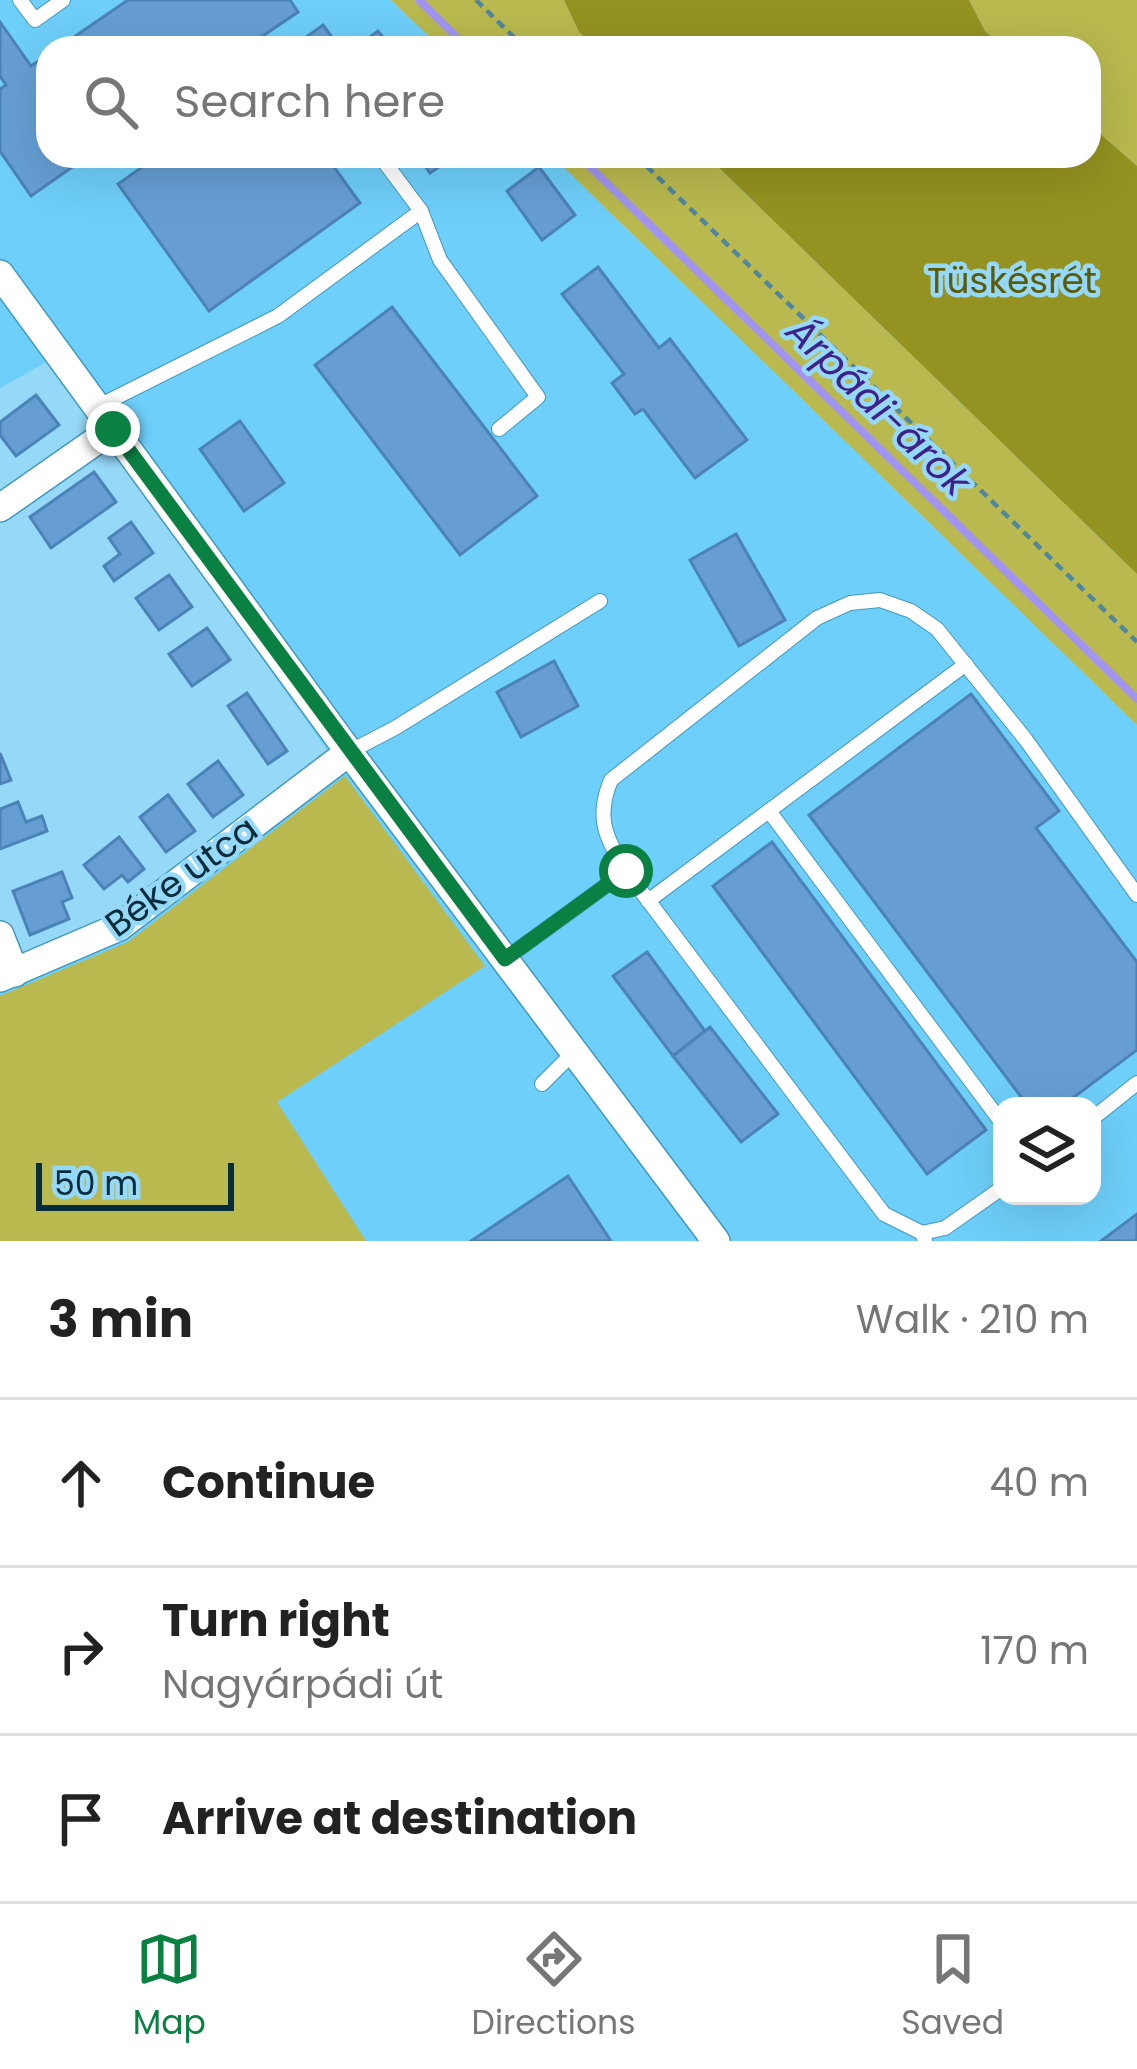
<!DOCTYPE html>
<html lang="en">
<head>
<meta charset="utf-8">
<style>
  :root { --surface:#fff; --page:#f2f2f2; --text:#222; --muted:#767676; --line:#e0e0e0; --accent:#0b8043 }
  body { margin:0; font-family:Poppins,sans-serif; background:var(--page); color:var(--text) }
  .controls { position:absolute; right:36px; bottom:36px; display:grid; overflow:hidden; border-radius:24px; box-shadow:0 12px 48px #0002 }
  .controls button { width:108px; height:108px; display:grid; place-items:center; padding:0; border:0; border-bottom:3px solid var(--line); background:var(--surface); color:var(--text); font:60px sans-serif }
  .scale { position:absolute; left:36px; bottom:30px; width:198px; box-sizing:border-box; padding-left:12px; border:6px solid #042c3b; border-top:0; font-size:33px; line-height:42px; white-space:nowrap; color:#042c3b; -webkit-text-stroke:9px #95d8f7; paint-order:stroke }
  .stop { position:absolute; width:36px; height:36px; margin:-27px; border:9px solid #0b8043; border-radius:50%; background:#fff }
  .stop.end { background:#0b8043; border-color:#fff; box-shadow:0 3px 12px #0008 }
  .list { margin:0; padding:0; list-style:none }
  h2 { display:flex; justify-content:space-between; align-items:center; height:156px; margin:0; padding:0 48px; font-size:51px }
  h2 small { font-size:39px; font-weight:400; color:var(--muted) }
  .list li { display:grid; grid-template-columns:78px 1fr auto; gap:36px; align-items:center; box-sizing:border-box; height:168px; padding:0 48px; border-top:3px solid var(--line) }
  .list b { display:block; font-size:45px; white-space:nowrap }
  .list p { margin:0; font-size:39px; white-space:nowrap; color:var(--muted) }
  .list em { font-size:39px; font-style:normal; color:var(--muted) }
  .icon { flex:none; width:66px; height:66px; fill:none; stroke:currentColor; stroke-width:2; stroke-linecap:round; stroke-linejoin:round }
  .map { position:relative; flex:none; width:1137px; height:1241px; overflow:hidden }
  .search { position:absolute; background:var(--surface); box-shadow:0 12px 48px #0002; left:36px; right:36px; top:36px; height:132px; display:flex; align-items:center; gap:30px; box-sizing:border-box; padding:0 42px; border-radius:36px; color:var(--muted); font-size:45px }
  .sheet { height:660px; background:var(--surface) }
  nav { display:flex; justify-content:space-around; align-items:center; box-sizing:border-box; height:168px; border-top:3px solid var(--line); background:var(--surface); font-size:33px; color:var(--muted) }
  nav a { display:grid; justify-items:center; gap:6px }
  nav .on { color:var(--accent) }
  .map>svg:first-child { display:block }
  .built { fill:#6ecffa; fill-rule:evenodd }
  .green { fill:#b9b94f }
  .forest { fill:#949220 }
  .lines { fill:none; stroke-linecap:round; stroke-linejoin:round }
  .stream { stroke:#a195ef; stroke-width:8 }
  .building { fill:#669ed4; stroke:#4b82b7; stroke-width:3 }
  .lane-casing { stroke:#4098bd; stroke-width:16 }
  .street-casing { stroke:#4098bd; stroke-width:30 }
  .path { stroke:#50869e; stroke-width:4.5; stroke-dasharray:9 6; stroke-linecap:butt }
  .lane { stroke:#fff; stroke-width:14 }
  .street { stroke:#fff; stroke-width:27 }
  .route { stroke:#0b8043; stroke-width:15 }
  .labels { text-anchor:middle; stroke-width:9; stroke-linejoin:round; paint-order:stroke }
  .park-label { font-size:36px; fill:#5c5b09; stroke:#95d8f7 }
  .street-label { font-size:36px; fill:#042c3b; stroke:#95d8f7 }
  .water-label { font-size:39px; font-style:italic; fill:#3f2289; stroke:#95d8f7 }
</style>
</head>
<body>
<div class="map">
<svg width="1137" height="1241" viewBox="0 0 1137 1241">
  <rect width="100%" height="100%" fill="#95d8f7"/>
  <path class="built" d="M 0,0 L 391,0 L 441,48 L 48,48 L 48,156 L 552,156 L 1137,725 L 1137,1241 L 0,1241 L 0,979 L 121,928 L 337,764 L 50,360 L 0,388 ZM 1002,1106 L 1092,1106 L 1092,1196 L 1002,1196 Z"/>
  <g class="green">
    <polygon points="391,0 564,0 579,32 596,48 441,48"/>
    <polygon points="969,0 1137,0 1137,166 1089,124 1089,48 1004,48 985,31"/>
    <polygon points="552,156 707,156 1137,574 1137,725"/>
    <polygon points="345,776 485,966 277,1102 366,1241 0,1241 0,996 128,942"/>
  </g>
  <g class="forest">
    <polygon points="564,0 969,0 985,31 1004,48 596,48 579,32"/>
    <polygon points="1089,124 1137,166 1137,574 707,156 1089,156"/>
  </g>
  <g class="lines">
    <g class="stream">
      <polyline points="419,0 468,48"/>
      <polyline points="579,156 1137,699"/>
    </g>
  </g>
  <g class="building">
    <polygon points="128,0 290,0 298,12 245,48 58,48"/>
    <polygon points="0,22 31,66 48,55 48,156 88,156 31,196 0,151 0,89 6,85 0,76"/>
    <polygon points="323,25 340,48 291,48"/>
    <polygon points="378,31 391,48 355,48"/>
    <polygon points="158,156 326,156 360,203 209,311 118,184"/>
    <polygon points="418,156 455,156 430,173"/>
    <polygon points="539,167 575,215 542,240 507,191"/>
    <polygon points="598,267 659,348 670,339 747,440 695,478 643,409 635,414 612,383 624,374 562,294"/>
    <polygon points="392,307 537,496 460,555 315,365"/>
    <polygon points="36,395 59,425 16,456 0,435 0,422"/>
    <polygon points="240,421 284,483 244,511 200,449"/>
    <polygon points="94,472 116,502 51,548 30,517"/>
    <polygon points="131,522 153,553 114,581 104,566 120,554 109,538"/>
    <polygon points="736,534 785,620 739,646 690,560"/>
    <polygon points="169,575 192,607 159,630 136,598"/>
    <polygon points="207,628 230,660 192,686 169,654"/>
    <polygon points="554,661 578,706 521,737 497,692"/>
    <polygon points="247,693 287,751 268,764 228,706"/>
    <polygon points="971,694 1059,811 1036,828 1137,962 1137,1050 1062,1106 1028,1106 809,815"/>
    <polygon points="0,753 11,780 0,784"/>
    <polygon points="218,761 243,795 213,817 188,784"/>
    <polygon points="168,795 195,831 166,852 140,817"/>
    <polygon points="18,802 26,822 42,816 47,831 0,849 0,809"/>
    <polygon points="119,837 144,869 128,882 122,875 104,889 84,865"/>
    <polygon points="772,842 986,1130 927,1174 713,886"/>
    <polygon points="62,872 72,898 62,902 69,919 30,935 13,891"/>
    <polygon points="647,952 705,1031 673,1056 613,976"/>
    <polygon points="710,1027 778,1114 741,1142 673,1056"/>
    <polygon points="568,1176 611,1241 471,1241"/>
    <polygon points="1137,1214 1137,1241 1101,1241"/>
  </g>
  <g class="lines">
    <g class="lane-casing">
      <g id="lane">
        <polyline points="20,0 35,20 63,0"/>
        <polyline points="421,211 440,260 538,397 499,429"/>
        <polyline points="97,407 278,316 421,211 380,156"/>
        <polyline points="349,752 395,728 600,601"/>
        <polyline points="769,811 1002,1123"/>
        <path d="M 626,871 C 606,838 595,818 611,780 L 817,618 L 850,603 L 880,600 L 911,611 L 937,629 L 1026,740 L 1137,895"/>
        <polyline points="648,901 966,664"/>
        <polyline points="505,959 626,871 884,1214 922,1233 925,1241"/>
        <polyline points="542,1084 574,1052"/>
        <polyline points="1092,1119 1137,1083"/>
        <polyline points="922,1233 945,1228 1002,1188"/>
      </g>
    </g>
    <g class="street-casing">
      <g id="street">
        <polyline points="0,274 349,752 716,1241"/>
        <polyline points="0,508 113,429"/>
        <polyline points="0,935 15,973"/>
        <polyline points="0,978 119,927 349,752"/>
      </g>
    </g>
    <g class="path">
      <polyline points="476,0 525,48"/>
      <polyline points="636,156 1137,642"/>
    </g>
    <use href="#lane" class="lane"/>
    <use href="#street" class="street"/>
  </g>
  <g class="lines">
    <polyline class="route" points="113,429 505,959 626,871"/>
  </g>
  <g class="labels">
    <g class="park-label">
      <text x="1012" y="293">Tüskésrét</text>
    </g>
    <g class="street-label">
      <text transform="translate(181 876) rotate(-36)" y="13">Béke utca</text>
    </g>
    <g class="water-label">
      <text transform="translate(879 406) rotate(44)" y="14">Árpádi-árok</text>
    </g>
  </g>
</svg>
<div class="controls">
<button><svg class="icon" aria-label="layers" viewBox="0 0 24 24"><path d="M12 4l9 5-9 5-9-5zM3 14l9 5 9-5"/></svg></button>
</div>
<div class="scale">50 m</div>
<div class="stop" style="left:626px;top:871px"></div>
<div class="stop end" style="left:113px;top:429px"></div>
<div class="search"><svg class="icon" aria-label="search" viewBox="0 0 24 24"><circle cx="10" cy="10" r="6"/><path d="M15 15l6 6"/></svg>Search here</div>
</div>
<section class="sheet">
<h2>3 min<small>Walk · 210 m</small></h2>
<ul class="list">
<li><svg class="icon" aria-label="ahead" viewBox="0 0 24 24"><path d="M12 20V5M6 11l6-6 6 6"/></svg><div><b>Continue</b></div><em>40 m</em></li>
<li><svg class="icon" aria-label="right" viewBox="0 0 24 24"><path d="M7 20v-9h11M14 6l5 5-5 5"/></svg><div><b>Turn right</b><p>Nagyárpádi út</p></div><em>170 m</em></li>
<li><svg class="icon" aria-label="arrive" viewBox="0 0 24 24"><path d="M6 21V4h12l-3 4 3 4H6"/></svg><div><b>Arrive at destination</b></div></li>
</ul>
</section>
<nav>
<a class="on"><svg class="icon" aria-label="map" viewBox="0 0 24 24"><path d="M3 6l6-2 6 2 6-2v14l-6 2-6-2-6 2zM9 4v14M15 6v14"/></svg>Map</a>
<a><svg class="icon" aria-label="directions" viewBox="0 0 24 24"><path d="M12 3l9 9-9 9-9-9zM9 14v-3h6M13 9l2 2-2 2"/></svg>Directions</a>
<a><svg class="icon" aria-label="saved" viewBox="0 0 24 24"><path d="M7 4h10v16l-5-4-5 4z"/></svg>Saved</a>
</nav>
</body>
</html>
